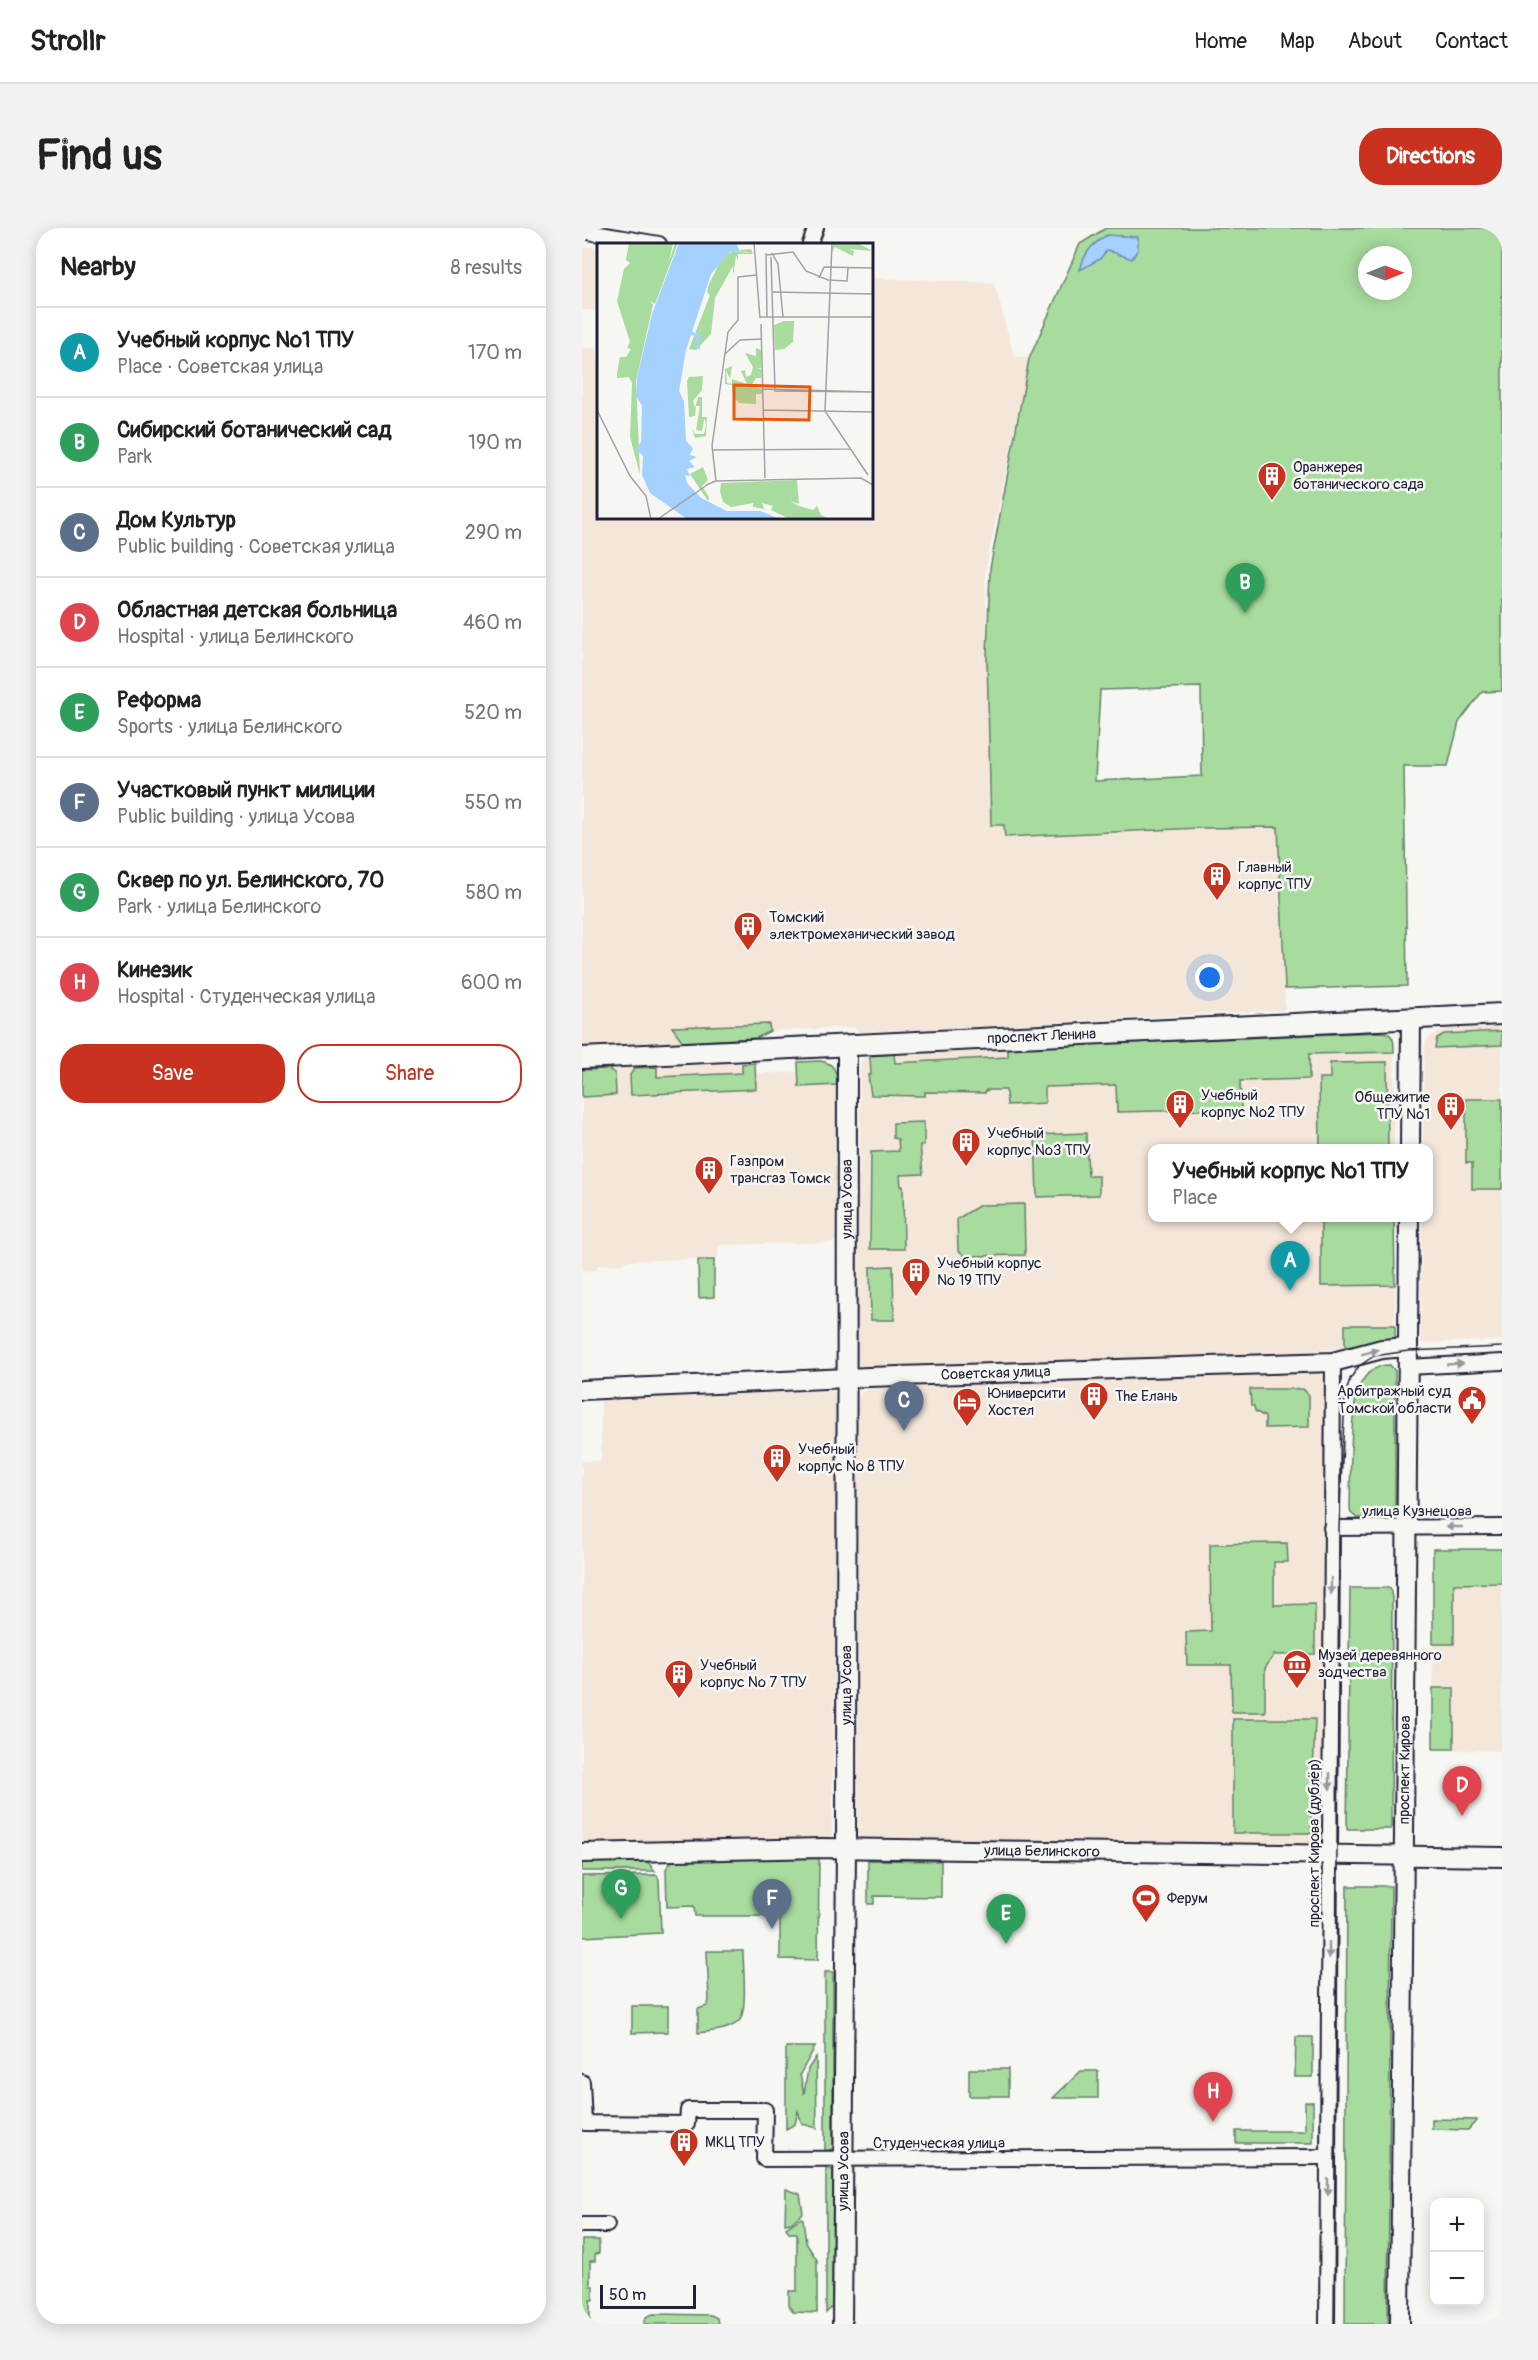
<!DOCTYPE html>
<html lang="en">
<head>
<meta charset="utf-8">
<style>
  :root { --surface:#fff; --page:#f2f2f2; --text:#222; --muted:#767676; --line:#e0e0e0; --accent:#c8321e }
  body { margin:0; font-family:Pangolin,sans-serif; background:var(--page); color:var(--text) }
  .controls { position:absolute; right:18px; bottom:18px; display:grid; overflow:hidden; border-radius:12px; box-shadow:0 3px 15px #0003 }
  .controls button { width:54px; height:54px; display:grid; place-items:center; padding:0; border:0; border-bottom:2px solid var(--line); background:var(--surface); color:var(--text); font:30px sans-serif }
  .compass { position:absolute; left:776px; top:18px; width:54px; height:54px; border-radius:50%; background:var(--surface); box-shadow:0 3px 15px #0003; rotate:89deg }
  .scale { position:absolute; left:18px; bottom:15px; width:96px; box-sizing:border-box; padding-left:6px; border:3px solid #22223b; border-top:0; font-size:16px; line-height:21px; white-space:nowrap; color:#22223b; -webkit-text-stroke:4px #f6f6f2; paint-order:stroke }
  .you { position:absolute; left:628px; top:750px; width:21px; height:21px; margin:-15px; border:4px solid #fff; border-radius:50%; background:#1a73e8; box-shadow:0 0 0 9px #1a73e833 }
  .badge { display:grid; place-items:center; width:39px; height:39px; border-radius:50%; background:var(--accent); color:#fff; font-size:20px; font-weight:700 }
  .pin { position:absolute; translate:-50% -50px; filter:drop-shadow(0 2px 3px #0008) }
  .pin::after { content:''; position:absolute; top:32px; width:21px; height:18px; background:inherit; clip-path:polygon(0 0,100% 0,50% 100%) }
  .popup { position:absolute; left:566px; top:916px; width:285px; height:78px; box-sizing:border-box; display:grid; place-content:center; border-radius:12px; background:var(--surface); filter:drop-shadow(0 2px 4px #0005); font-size:20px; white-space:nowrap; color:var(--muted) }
  .popup b { font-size:22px; color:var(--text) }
  .popup::after { content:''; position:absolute; left:50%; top:100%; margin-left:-12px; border:12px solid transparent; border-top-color:var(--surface) }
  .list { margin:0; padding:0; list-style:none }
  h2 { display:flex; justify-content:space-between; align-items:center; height:78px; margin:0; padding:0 24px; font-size:26px }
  h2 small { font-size:20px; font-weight:400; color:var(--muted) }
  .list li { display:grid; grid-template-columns:39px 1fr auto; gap:18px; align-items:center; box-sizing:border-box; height:90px; padding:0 24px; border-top:2px solid var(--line) }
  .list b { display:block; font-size:22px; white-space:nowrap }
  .list p { margin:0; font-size:20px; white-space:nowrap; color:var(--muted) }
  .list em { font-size:20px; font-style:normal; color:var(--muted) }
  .actions { display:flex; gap:12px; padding:18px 24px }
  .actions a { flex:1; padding:14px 0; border:2px solid var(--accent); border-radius:24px; text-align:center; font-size:21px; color:var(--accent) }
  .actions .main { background:var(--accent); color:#fff }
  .map { position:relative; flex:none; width:920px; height:2096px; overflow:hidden; border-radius:24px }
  header { display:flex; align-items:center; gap:36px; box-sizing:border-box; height:84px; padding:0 30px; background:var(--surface); border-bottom:2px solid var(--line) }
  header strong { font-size:28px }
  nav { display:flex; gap:33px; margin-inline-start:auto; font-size:21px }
  .intro { display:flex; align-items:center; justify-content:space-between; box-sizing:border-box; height:144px; padding:0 36px }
  h1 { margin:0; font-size:42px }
  .button { padding:15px 27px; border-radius:24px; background:var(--accent); color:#fff; font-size:21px; font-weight:700 }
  main { display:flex; gap:36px; padding:0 36px }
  aside { flex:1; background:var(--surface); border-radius:24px; box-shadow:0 3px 15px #0003 }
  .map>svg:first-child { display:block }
  .built { fill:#f4e6d9 }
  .green { fill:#a8dc9e; stroke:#657f6c; stroke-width:1.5; fill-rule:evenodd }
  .water { fill:#a4d1ff; stroke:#708bb1; stroke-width:1.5 }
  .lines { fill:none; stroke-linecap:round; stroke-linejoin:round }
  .street-casing { stroke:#22223b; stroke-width:18 }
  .secondary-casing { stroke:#22223b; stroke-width:22 }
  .primary-casing { stroke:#22223b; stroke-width:24 }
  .street { stroke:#f6f6f2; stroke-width:14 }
  .secondary { stroke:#f6f6f2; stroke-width:18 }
  .primary { stroke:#f6f6f2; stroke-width:20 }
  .tram { stroke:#22223b; stroke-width:1.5 }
  .oneway { fill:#9797a0 }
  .labels { text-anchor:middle; stroke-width:5; stroke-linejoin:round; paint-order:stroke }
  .poi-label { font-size:15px; fill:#22223b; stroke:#f6f6f2; text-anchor:start }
  .street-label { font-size:15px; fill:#22223b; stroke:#f6f6f2 }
  .inset-river { fill:none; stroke:#a4d1ff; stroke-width:3 }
  .inset-road { fill:none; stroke:#a1a1a9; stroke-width:1.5 }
  .view { fill:#e8590c; fill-opacity:0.15; stroke:#e8590c; stroke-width:3 }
  .inset-edge { fill:none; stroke:#22223b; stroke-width:3 }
</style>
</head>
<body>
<header>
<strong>Strollr</strong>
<nav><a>Home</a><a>Map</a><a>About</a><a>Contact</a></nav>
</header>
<div class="intro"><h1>Find us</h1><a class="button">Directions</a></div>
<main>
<aside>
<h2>Nearby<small>8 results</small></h2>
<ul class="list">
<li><span class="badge" style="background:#0f9aa8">A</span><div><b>Учебный корпус №1 ТПУ</b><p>Place · Советская улица</p></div><em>170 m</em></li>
<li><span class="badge" style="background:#2e9e5b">B</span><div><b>Сибирский ботанический сад</b><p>Park</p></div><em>190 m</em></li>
<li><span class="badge" style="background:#5c6f8a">C</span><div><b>Дом Культур</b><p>Public building · Советская улица</p></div><em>290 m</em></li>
<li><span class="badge" style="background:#e0444e">D</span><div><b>Областная детская больница</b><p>Hospital · улица Белинского</p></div><em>460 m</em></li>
<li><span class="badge" style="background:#2e9e5b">E</span><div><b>Реформа</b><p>Sports · улица Белинского</p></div><em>520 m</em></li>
<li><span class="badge" style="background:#5c6f8a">F</span><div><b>Участковый пункт милиции</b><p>Public building · улица Усова</p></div><em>550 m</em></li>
<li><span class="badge" style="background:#2e9e5b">G</span><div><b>Сквер по ул. Белинского, 70</b><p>Park · улица Белинского</p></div><em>580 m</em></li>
<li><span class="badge" style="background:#e0444e">H</span><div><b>Кинезик</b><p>Hospital · Студенческая улица</p></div><em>600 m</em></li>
</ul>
<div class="actions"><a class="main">Save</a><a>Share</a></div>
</aside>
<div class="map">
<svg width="920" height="2096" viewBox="0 0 920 2096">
  <rect width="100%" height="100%" fill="#f6f6f2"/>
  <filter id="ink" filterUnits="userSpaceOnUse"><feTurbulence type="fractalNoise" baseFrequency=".0167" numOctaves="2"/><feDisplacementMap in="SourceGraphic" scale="12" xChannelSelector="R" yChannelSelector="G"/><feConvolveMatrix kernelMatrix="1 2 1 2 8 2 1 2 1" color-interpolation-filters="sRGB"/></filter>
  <g filter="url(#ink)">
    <g class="built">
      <rect x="0" y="19" width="16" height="63"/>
      <polygon points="290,50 412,55 432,128 447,131 403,344 409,597 422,597 423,609 617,600 697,599 703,782 330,802 276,804 272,799 188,803 174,810 0,820 0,120 16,120 16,290 290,290"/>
      <polygon points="920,799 920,1112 839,1115 840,990 846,990 846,920 841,920 842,825 844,813 850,807 865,801"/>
      <polygon points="804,804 808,805 812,814 812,920 570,920 570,990 812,990 813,1113 706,1126 380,1136 279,1138 276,1135 273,953 278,947 278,836 282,829"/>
      <polygon points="238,833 248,835 252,839 255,850 256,1014 136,1017 136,1030 42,1033 41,1036 15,1037 15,1042 0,1043 0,842 173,835 174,846 216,844 216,834"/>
      <polygon points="727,1142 737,1144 745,1152 739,1617 279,1612 276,1605 276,1171 279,1165 286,1161"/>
      <polygon points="244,1163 252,1163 256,1171 250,1608 243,1611 0,1615 0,1233 19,1233 19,1172"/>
      <polygon points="851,1321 920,1321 920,1523 851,1521"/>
    </g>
    <g class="green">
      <path d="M 524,0 L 920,0 L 920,463 L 900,464 L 877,494 L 866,538 L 822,538 L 825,758 L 703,761 L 696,599 L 617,600 L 423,609 L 422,597 L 409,597 L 405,428 L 408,341 L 447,131 L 498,16 ZM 785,27 L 821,27 L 821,63 L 785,63 ZM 619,459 L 620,548 L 513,553 L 518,462 Z"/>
      <polygon points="187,796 188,803 174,810 101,814 90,799"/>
      <polygon points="920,803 920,817 853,820 855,810 862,806"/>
      <path d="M 799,804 C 812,805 812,812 812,824 L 727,826 L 727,851 L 658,853 L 659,881 L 535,884 L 534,857 L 463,859 L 463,875 L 425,877 L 424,862 L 404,862 L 403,865 L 343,864 L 343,868 L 289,867 L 286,847 L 289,847 L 288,828 L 312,826 L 313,835 L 426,829 L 426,820 Z"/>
      <path d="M 238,833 C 253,835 255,844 255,857 L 217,859 L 216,834 Z"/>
      <polygon points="805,834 806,920 738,920 737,850 748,850 748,835"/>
      <polygon points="173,835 174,861 49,867 48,847 53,840 75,839 75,849 160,845 160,836"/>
      <polygon points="26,841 33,845 34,867 0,869 0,842"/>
      <polygon points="884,871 920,871 920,961 890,961 890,935 884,935"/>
      <polygon points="342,894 342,917 338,917 341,946 318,947 319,958 321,958 322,1021 288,1021 289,924 317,923 316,911 311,910 311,895"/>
      <polygon points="504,905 506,948 517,948 517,967 455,969 453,907"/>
      <polygon points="442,976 443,1027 383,1028 376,1022 375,991 398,977"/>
      <polygon points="739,990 812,990 813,1057 739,1058"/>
      <polygon points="116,1032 132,1032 132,1069 117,1070"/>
      <polygon points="311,1038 312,1092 289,1092 288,1039"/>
      <polygon points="763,1097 813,1097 813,1113 763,1119"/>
      <path d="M 808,1137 L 813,1143 L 813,1281 L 809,1288 L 805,1290 L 775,1290 L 769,1285 L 768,1280 C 769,1249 767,1183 778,1157 C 784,1145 794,1137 808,1137 Z"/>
      <polygon points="668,1161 721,1161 727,1167 727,1199 683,1200 683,1189 673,1183 672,1178 669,1178"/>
      <polygon points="705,1315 706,1334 692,1334 692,1377 733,1376 733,1426 692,1427 683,1440 683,1484 650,1484 649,1437 605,1437 604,1404 629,1403 628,1316"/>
      <polygon points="851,1321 920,1321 920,1355 872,1356 872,1416 851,1416"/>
      <polygon points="768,1360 808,1360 810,1370 809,1601 765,1601"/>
      <rect x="851" y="1460" width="21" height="61"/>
      <polygon points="651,1491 733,1491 729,1605 651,1605"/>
      <polygon points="237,1629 236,1732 198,1731 198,1688 113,1688 112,1678 85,1679 84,1641 90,1632"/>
      <polygon points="286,1632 359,1633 359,1669 292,1668 292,1676 286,1676"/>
      <polygon points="65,1633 73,1643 0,1643 0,1634"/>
      <polygon points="75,1647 77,1652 79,1705 0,1709 0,1648"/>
      <polygon points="765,1658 809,1658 806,2096 763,2096"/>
      <path d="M 125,1723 L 161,1723 C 161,1737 166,1783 157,1793 C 147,1803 129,1803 116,1805 L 116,1781 L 125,1778 L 127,1773 Z"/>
      <polygon points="243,1744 251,1744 251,1921 243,1923"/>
      <polygon points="50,1778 86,1778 86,1804 50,1805"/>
      <polygon points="714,1809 731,1809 731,1849 713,1849"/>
      <polygon points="204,1819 233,1819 218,1846 222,1866 226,1841 234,1829 235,1900 220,1896 216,1883 213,1896 204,1901"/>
      <rect x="387" y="1841" width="39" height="27"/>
      <polygon points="499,1843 516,1843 516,1870 471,1870"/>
      <polygon points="723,1874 731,1874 731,1915 654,1915 654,1903 723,1903"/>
      <polygon points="850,1891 895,1892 886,1902 850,1901"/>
      <polygon points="244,1940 251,1942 250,2079 244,2085"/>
      <polygon points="204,1961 218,1966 221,1985 209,1995 203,1996"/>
      <polygon points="219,1990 221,1991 224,2015 235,2032 235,2085 211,2084 207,2078 207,2063 215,2063 215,2005 207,2005 204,2000"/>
      <polygon points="0,2012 17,2012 17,2025 13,2026 13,2033 8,2033 8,2058 11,2058 11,2072 8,2072 8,2096 0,2096"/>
      <polygon points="71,2086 129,2087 135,2090 136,2096 62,2096 64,2089"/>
    </g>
    <path class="water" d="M 525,7 L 556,9 L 556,21 L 550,31 L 525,22 L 518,31 L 498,42 C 503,24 509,17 525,7 Z"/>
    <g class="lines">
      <g class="street-casing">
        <g id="street">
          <polyline points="0,3 77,16"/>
          <polyline points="228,16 234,0"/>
          <polyline points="826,1139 920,1134"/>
          <polyline points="749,1300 920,1299"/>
          <polyline points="0,1854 2,1895 105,1896 106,1882 183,1882 182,1931 746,1929"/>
          <polyline points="0,1997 25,1997"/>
          <polyline points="745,2096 751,1134"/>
        </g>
      </g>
      <g class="secondary-casing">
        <g id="secondary">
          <polyline points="828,920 829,790"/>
          <path id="s1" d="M 0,1162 L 286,1149 L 751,1134 L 800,1121 L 826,1119"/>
          <path id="s2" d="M 0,1625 L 240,1620 L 920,1629"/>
          <path id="s3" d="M 260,2096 L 264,1621 L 265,818"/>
          <path id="s4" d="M 818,2096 L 827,990"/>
        </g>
      </g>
      <g class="primary-casing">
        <g id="primary">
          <path id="s5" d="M 0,830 L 920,786"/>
        </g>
      </g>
      <use href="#street" class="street"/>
      <use href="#secondary" class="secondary"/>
      <use href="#primary" class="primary"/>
      <polyline class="tram" points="752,2096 757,1300 763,1168 768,1151 777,1138 792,1128 826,1123 920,1119"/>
    </g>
    <defs><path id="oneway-solid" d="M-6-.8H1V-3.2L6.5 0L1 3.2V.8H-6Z" transform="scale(1.5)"/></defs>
    <g class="oneway">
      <use href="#oneway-solid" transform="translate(788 1124) rotate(-15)"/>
      <use href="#oneway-solid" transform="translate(873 1136) rotate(-3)"/>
      <use href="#oneway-solid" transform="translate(872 1299) rotate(180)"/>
      <use href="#oneway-solid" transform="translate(749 1358) rotate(90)"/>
      <use href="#oneway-solid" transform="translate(748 1553) rotate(90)"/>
      <use href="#oneway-solid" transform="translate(747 1722) rotate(90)"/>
      <use href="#oneway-solid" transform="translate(746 1959) rotate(90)"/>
    </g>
  </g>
  <defs>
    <g id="building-pin" transform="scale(1.5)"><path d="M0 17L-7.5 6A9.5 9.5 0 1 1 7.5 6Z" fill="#c8321e" stroke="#f6f6f2"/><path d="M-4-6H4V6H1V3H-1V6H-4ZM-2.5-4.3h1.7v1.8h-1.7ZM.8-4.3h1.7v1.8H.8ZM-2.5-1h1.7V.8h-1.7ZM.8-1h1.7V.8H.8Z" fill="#fff"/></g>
    <g id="civic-pin" transform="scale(1.5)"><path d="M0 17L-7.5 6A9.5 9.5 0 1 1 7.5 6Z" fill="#c8321e" stroke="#f6f6f2"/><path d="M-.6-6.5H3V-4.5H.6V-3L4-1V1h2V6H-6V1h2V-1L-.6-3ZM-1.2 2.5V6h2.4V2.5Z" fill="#fff"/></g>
    <g id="hotel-pin" transform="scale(1.5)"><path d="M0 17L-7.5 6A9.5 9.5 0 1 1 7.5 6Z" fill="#c8321e" stroke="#f6f6f2"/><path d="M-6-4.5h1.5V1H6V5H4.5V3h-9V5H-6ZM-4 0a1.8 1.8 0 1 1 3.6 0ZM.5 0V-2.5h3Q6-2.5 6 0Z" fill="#fff"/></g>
    <g id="museum-pin" transform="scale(1.5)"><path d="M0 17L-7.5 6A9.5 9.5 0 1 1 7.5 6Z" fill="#c8321e" stroke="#f6f6f2"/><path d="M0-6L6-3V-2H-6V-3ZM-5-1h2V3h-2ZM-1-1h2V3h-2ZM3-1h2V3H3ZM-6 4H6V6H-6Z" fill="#fff"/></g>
    <g id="stadium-pin" transform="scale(1.5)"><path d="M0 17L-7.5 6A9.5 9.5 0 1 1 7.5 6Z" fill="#c8321e" stroke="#f6f6f2"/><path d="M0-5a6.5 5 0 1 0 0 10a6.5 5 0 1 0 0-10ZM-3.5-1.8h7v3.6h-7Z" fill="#fff"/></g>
  </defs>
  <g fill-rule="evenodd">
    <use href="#building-pin" x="690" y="248"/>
    <use href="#building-pin" x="635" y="648"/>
    <use href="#building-pin" x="166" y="698"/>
    <use href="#building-pin" x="598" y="876"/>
    <use href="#building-pin" x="869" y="878"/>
    <use href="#building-pin" x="384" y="914"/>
    <use href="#building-pin" x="127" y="942"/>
    <use href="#building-pin" x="334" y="1044"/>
    <use href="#building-pin" x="512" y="1168"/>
    <use href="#civic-pin" x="890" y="1172"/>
    <use href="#hotel-pin" x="385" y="1174"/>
    <use href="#building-pin" x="195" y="1230"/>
    <use href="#museum-pin" x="715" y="1436"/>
    <use href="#building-pin" x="97" y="1446"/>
    <use href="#stadium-pin" x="564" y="1670"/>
    <use href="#building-pin" x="102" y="1914"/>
  </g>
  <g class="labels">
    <g class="poi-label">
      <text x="711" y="244">Оранжерея<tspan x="711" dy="17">ботанического сада</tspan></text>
      <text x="656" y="644">Главный<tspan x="656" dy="17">корпус ТПУ</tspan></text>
      <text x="187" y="694">Томский<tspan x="187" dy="17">электромеханический завод</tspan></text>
      <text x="619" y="872">Учебный<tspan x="619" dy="17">корпус №2 ТПУ</tspan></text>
      <text x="848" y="874" text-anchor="end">Общежитие<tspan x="848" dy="17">ТПУ №1</tspan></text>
      <text x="405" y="910">Учебный<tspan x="405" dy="17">корпус №3 ТПУ</tspan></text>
      <text x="148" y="938">Газпром<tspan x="148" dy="17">трансгаз Томск</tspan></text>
      <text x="355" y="1040">Учебный корпус<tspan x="355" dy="17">№ 19 ТПУ</tspan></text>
      <text x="869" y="1168" text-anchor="end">Арбитражный суд<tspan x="869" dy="17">Томской области</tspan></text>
      <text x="406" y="1170">Юниверсити<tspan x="406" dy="17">Хостел</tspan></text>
      <text x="533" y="1173">The Елань</text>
      <text x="216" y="1226">Учебный<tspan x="216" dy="17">корпус № 8 ТПУ</tspan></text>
      <text x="736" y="1432">Музей деревянного<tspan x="736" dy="17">зодчества</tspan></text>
      <text x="118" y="1442">Учебный<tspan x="118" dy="17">корпус № 7 ТПУ</tspan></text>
      <text x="585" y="1675">Ферум</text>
      <text x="123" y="1919">МКЦ ТПУ</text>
    </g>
    <g class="street-label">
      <text dy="5" stroke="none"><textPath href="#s5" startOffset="460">проспект Ленина</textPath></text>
      <text dy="5" stroke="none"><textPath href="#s3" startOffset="1125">улица Усова</textPath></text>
      <text dy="5" stroke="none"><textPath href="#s1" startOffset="414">Советская улица</textPath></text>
      <text x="835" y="1288">улица Кузнецова</text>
      <text dy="5" stroke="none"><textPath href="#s3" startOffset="639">улица Усова</textPath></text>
      <text dy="5" stroke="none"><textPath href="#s4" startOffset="554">проспект Кирова</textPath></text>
      <text transform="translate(732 1615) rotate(-90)" y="5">проспект Кирова (дублёр)</text>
      <text dy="5" stroke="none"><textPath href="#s2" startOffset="460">улица Белинского</textPath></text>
      <text x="357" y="1920">Студенческая улица</text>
      <text dy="5" stroke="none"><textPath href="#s3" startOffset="153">улица Усова</textPath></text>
    </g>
  </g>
  <g transform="translate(15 15)">
    <rect width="276" height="276" fill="#f6f6f2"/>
    <path d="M 32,0 L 76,0 L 72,19 L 78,0 L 81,0 L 58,61 L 53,58 L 56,62 L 39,138 L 43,232 L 33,194 L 35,140 L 32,134 L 20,135 L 20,130 L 23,114 L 29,114 L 34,106 L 30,105 L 33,99 L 20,58 L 27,26 L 33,20 L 29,17 ZM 139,0 L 142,7 L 154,6 L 156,10 L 154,11 L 141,11 L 141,17 L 139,13 L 136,33 L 136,23 L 118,55 L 114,91 L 99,107 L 92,106 L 113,52 L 110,49 L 112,41 L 124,17 L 135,8 L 154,10 L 141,7 ZM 236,0 L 260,0 L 276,8 L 252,6 L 257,8 L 256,13 L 238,4 L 234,11 ZM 187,78 L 197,78 L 196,99 L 187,106 L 178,107 L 177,82 ZM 159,105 L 164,107 L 164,125 L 160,126 L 164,126 L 164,135 L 159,135 L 154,143 L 165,146 L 165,151 L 159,151 L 159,161 L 142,160 L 136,154 L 135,142 L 128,141 L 128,126 L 135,123 L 133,136 L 129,127 L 130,140 L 135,141 L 135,136 L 150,141 L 144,128 L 148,127 L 149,134 L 154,132 L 156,124 L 148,110 L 159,113 ZM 106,133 L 105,147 L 96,158 L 98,165 L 101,154 L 105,154 L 105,174 L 110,174 L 109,193 L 98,195 L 95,185 L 98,191 L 107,191 L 109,182 L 108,177 L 104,176 L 107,177 L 105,188 L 99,187 L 103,163 L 99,163 L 98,173 L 92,174 L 90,138 L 92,134 ZM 106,224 L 111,237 L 105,243 L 112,254 L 111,258 L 93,231 ZM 200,237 L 202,261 L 193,258 L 202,263 L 216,267 L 220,263 L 224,272 L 232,276 L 193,276 L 174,267 L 176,263 L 165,260 L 167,266 L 156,264 L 156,260 L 134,264 L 126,259 L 123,248 L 124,240 Z" fill="#a8dc9e"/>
    <path d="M 82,0 L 139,0 L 142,7 L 152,9 L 134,8 L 114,31 L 89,107 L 82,148 L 87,158 L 89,198 L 96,205 L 93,212 L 100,214 L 92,218 L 98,224 L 90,226 L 93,233 L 88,232 L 90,240 L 104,255 L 130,268 L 163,268 L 183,276 L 90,276 L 53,250 L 45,232 L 46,213 L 39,206 L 44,199 L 45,163 L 39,153 L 40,135 L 55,71 Z" fill="#a4d1ff"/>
    <path class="inset-river" d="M 94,90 L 103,93 L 99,97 L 102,106"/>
    <path class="inset-road" d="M 157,0 L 163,75M 235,0 L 228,168 L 271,232M 169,10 L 170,74M 175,10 L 181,21 L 186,74M 170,12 L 196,9 L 209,28 L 231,37 L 250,38 L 251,25M 174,14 L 178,148 L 276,149M 222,35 L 227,24 L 276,25M 176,49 L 276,51M 163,74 L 276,74M 164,81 L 168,235M 128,111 L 143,97 L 165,96M 166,146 L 276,149M 0,167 L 33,233 L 49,253 L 54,276M 166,167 L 276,169M 115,207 L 253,206M 118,238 L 264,235 L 276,242M 109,242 L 119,238 L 115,203 L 131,89 L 141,77 L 141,34 L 160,32M 61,276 L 110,242"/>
    <path class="view" d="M 137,142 L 213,144 L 212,177 L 137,176 Z"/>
    <rect width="276" height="276" class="inset-edge"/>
  </g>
</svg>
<div class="controls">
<button>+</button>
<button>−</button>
</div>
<svg class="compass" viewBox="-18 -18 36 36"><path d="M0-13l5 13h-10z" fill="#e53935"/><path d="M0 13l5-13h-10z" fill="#767676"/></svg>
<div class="scale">50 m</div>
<div class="you"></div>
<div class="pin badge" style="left:708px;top:1063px;background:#0f9aa8">A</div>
<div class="popup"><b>Учебный корпус №1 ТПУ</b>Place</div>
<div class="pin badge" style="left:663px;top:385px;background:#2e9e5b">B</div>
<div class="pin badge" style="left:322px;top:1203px;background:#5c6f8a">C</div>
<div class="pin badge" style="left:880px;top:1588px;background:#e0444e">D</div>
<div class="pin badge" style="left:424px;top:1716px;background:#2e9e5b">E</div>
<div class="pin badge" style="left:190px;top:1701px;background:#5c6f8a">F</div>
<div class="pin badge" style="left:39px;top:1691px;background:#2e9e5b">G</div>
<div class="pin badge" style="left:631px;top:1894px;background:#e0444e">H</div>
</div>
</main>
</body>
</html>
